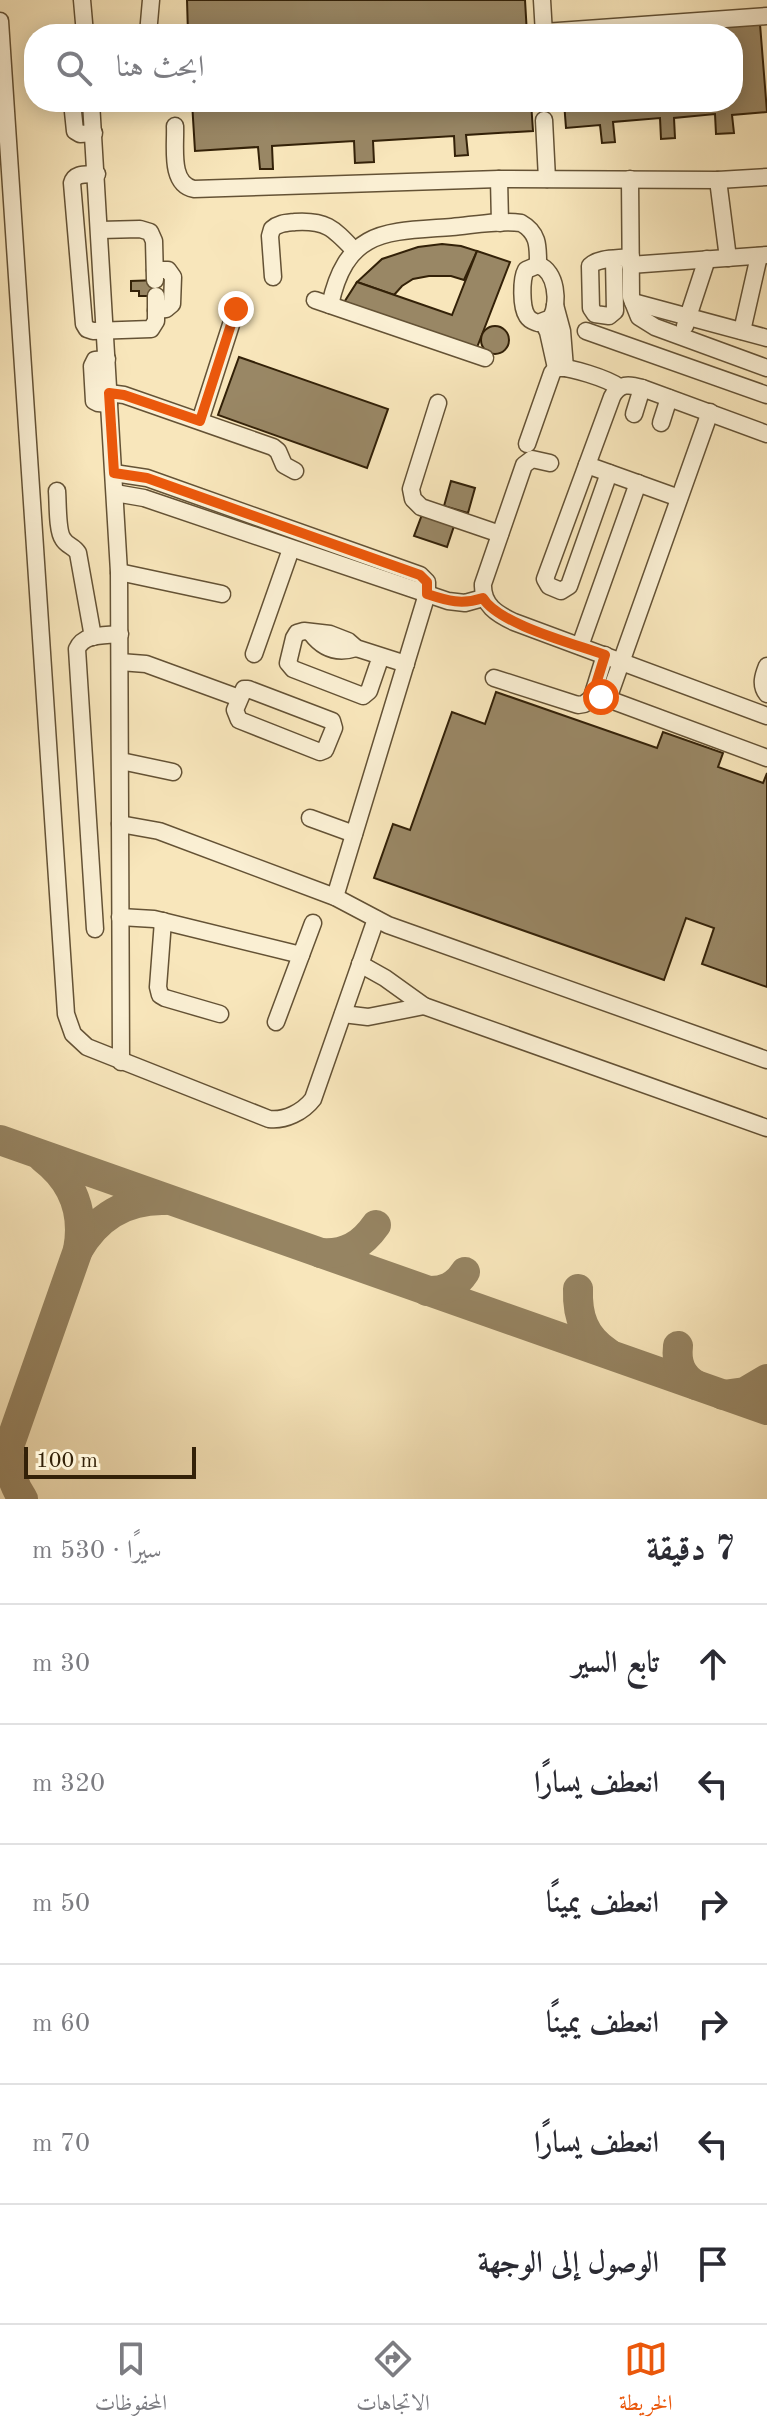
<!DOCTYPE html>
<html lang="ar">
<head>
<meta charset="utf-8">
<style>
  :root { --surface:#fff; --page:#f7f7f7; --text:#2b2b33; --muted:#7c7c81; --line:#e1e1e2; --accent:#ea580c }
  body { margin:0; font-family:"Old Standard TT",Amiri,serif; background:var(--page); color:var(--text); direction:rtl }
  .scale { position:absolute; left:24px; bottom:20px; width:172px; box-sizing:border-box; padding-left:8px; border:4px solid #332108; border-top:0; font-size:22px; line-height:28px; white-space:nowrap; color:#332108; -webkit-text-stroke:6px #faefd3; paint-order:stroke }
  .stop { position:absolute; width:24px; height:24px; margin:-18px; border:6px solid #ea580c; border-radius:50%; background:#fff }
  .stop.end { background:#ea580c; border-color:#fff; box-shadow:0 2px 8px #0008 }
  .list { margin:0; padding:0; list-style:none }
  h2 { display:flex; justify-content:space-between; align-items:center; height:104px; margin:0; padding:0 32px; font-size:34px }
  h2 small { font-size:26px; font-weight:400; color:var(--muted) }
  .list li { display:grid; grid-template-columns:52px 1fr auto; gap:24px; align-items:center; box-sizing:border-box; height:120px; padding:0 32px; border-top:2px solid var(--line) }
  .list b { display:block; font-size:30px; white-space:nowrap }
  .list em { font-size:26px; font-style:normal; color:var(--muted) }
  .icon { flex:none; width:44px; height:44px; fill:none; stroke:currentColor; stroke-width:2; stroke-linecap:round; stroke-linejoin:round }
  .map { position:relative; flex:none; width:767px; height:1499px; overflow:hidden; direction:ltr }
  .search { position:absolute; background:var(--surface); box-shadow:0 4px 20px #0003; left:24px; right:24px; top:24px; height:88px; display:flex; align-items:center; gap:20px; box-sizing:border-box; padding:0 28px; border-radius:32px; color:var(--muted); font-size:30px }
  .sheet { height:824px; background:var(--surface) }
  nav { display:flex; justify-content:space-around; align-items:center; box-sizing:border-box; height:112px; border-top:2px solid var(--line); background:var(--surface); font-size:22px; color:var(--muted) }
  nav a { display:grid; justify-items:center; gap:4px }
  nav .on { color:var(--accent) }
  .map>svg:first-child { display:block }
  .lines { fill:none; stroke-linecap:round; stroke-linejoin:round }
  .taxiway { stroke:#968462; stroke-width:30 }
  .building { fill:#998765; stroke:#332108; stroke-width:2 }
  .minor-casing { stroke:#645235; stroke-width:19 }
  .minor { stroke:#faefd3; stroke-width:16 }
  .route { stroke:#ea580c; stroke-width:10 }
</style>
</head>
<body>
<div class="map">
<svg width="767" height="1499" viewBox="0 0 767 1499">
  <rect width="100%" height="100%" fill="#f8e6bb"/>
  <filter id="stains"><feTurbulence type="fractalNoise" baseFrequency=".0025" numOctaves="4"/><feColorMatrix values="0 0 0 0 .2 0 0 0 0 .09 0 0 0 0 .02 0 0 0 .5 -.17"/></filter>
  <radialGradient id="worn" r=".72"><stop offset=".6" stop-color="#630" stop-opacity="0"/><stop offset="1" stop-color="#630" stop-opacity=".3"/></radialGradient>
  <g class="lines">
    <g class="taxiway">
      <polyline points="0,1140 767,1410"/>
      <path d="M 78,1250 C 97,1217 127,1199 165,1200"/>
      <path d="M 321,1253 C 345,1255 362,1245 376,1225"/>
      <path d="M 578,1289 C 577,1316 584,1337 607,1352"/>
      <path d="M 427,1291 C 444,1292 456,1286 465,1272"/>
      <path d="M 678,1346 C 676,1363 681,1376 696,1385"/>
      <polyline points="723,1395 745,1392 767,1379"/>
      <path d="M 9,1448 C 8,1467 12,1483 23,1499"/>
      <path d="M 0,1472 L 78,1250 C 85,1213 73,1181 43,1158"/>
    </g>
  </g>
  <g class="building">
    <polygon points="187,0 525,0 527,34 188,34"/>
    <polygon points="760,24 767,112 732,115 734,133 716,134 715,114 674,118 675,138 661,139 660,118 613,122 615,142 602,143 600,125 566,128 564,102 733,102 733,34 645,34"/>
    <polygon points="192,102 531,102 533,131 466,135 468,155 455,156 454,136 373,141 374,162 355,163 354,141 272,146 273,169 260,169 258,147 195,151"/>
    <polygon points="442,244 461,246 477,251 464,280 451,276 429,276 413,279 402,286 394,295 357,282 382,259 418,247"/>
    <polygon points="477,251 510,262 476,350 343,304 357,282 452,315"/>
    <polygon points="159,280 159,296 139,296 139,291 131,291 131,281"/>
    <circle cx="495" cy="340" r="14"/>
    <polygon points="239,357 388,409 367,468 218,415"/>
    <polygon points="451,481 475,488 468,513 444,506"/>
    <polygon points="423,512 455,523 447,547 414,536"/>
    <polygon points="496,692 657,748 663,732 723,753 718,767 763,783 767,773 767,987 702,964 714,928 686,918 664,980 374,878 393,824 410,830 452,712 485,724"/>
  </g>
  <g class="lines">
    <g class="minor-casing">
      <g id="minor">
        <polyline points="82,0 85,34"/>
        <polyline points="542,0 544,34"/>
        <path d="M 0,21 L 66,1014 L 73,1034 L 87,1047 L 269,1119 C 285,1121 303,1112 313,1099 L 376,919"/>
        <polyline points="544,32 767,16"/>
        <polyline points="148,34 151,0"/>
        <polyline points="72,102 75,131 80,134 94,133"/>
        <polyline points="91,102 119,572 121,1062"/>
        <polyline points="544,120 547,179"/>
        <path d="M 175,126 C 176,146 169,184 194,189 L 499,179 L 718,180 L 767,177"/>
        <path d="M 97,174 C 87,175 75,172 72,183 L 84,324 L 87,329 L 93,331 L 151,329 L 156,321 L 156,296"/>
        <polyline points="499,179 500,223"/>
        <polyline points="630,179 631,297 639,317 655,327 767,368"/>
        <polyline points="718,180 728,258"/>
        <polyline points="100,230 140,229 150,232 154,241 155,280"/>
        <path d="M 614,259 L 615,311 L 609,316 L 595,314 L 591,308 L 590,266 C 599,257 618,259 631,257"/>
        <path d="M 538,265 C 557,271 559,303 551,318 L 538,323 C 533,321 530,321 527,316 C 521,307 521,279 526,270 Z"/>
        <polyline points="630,265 767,255"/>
        <polyline points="155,270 168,270 173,277 172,304 166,309 156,310"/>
        <path d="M 273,277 L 270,236 L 272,229 C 279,223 286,223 295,222 C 327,220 334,229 355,251"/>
        <polyline points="315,300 485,358"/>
        <polyline points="633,302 767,338"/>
        <path d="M 330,305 C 347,228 386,232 452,227 C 474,225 499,220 521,223 C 539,233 538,247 538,265"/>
        <polyline points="555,305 562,331 565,368"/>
        <polyline points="543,322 548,332 556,368"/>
        <polyline points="685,326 707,259"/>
        <polyline points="586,331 767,395"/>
        <polyline points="742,331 759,256"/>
        <polyline points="107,359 95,360 92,366 94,401 98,403 109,404"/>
        <polyline points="109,393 124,395 273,447 278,451 284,465 295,471"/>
        <polyline points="438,403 411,489 413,499 421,507 500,534"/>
        <polyline points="634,414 642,388"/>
        <polyline points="200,421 236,309"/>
        <polyline points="661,423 669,398"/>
        <path d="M 527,444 L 552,373 L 556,368 C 569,366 608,379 619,387"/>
        <path d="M 550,463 L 532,459 L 524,465 L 483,584 C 482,605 497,614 514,622 L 767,716"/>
        <polyline points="587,465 679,498"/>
        <polyline points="114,473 147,478 420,575 427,582 427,594 335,897"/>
        <path d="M 609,473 L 569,586 L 561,591 L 549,586 L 545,579 L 612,397 C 619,383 629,384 642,388 L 767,434"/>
        <path d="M 57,491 C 58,503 57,531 63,539 C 67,546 74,546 78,553 L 93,637"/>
        <polyline points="115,493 144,498 448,601 465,603 483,598"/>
        <polyline points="119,572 222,594"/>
        <path d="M 311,633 C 323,649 337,654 356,648"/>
        <polyline points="580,646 638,483"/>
        <polyline points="254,654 291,549"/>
        <polyline points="381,656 369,691 363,696 293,669 288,663 294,638 297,633 304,631 330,634 348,641 356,648 406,664"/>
        <polyline points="120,662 146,664 239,698"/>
        <path d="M 767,666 C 763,676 760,685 767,694"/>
        <polyline points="494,678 578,705 584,704 595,696 608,699 767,758"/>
        <polygon points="244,689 248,689 332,721 334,728 325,750 320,752 239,720 235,710"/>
        <polyline points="592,697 605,655"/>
        <polyline points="608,699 710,412"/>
        <polyline points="121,761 173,772"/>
        <polyline points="310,818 354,834"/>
        <polyline points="120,824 159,831 335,897 388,925 767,1060"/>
        <polyline points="120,917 154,919 301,955"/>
        <polyline points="163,921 158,987 160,995 165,998 220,1014"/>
        <path d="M 95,929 L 77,649 C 84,633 104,636 120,634"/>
        <polyline points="360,964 385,978 424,1006 767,1128"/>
        <polyline points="343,1014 368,1017 424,1006"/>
        <polyline points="276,1022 313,923"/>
      </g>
    </g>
    <use href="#minor" class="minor"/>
  </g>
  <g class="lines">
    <path class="route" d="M 236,309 L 200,421 L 124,395 L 109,393 L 114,473 L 147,478 L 420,575 L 427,582 L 427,594 C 448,601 462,605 483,598 C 498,624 575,644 605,655 L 592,697 L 601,697"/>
  </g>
  <rect width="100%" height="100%" filter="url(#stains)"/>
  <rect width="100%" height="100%" fill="url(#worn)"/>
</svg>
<div class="scale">100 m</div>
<div class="stop" style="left:601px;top:697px"></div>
<div class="stop end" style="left:236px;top:309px"></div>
<div class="search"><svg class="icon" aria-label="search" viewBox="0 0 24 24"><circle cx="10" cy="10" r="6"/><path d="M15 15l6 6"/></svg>ابحث هنا</div>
</div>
<section class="sheet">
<h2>7 دقيقة<small>سيرًا · 530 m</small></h2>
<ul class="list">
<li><svg class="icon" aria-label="ahead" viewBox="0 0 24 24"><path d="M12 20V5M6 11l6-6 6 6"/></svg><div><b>تابع السير</b></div><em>30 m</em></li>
<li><svg class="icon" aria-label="left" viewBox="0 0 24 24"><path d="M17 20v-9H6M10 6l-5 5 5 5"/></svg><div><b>انعطف يسارًا</b></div><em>320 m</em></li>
<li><svg class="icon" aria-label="right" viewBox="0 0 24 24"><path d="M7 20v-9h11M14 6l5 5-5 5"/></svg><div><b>انعطف يمينًا</b></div><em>50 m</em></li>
<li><svg class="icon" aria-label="right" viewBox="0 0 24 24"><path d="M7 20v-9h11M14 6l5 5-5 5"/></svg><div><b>انعطف يمينًا</b></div><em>60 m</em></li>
<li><svg class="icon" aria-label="left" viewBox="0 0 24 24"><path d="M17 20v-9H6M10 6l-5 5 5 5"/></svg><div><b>انعطف يسارًا</b></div><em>70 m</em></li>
<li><svg class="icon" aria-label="arrive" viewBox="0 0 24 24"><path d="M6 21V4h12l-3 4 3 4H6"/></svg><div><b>الوصول إلى الوجهة</b></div></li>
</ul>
</section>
<nav>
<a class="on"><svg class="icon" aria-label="map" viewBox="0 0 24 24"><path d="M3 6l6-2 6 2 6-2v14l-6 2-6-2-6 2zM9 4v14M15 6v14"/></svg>الخريطة</a>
<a><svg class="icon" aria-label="directions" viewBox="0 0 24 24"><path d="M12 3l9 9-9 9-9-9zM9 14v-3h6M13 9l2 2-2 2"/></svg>الاتجاهات</a>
<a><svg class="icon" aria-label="saved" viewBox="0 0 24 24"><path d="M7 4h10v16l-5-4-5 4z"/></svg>المحفوظات</a>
</nav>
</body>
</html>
